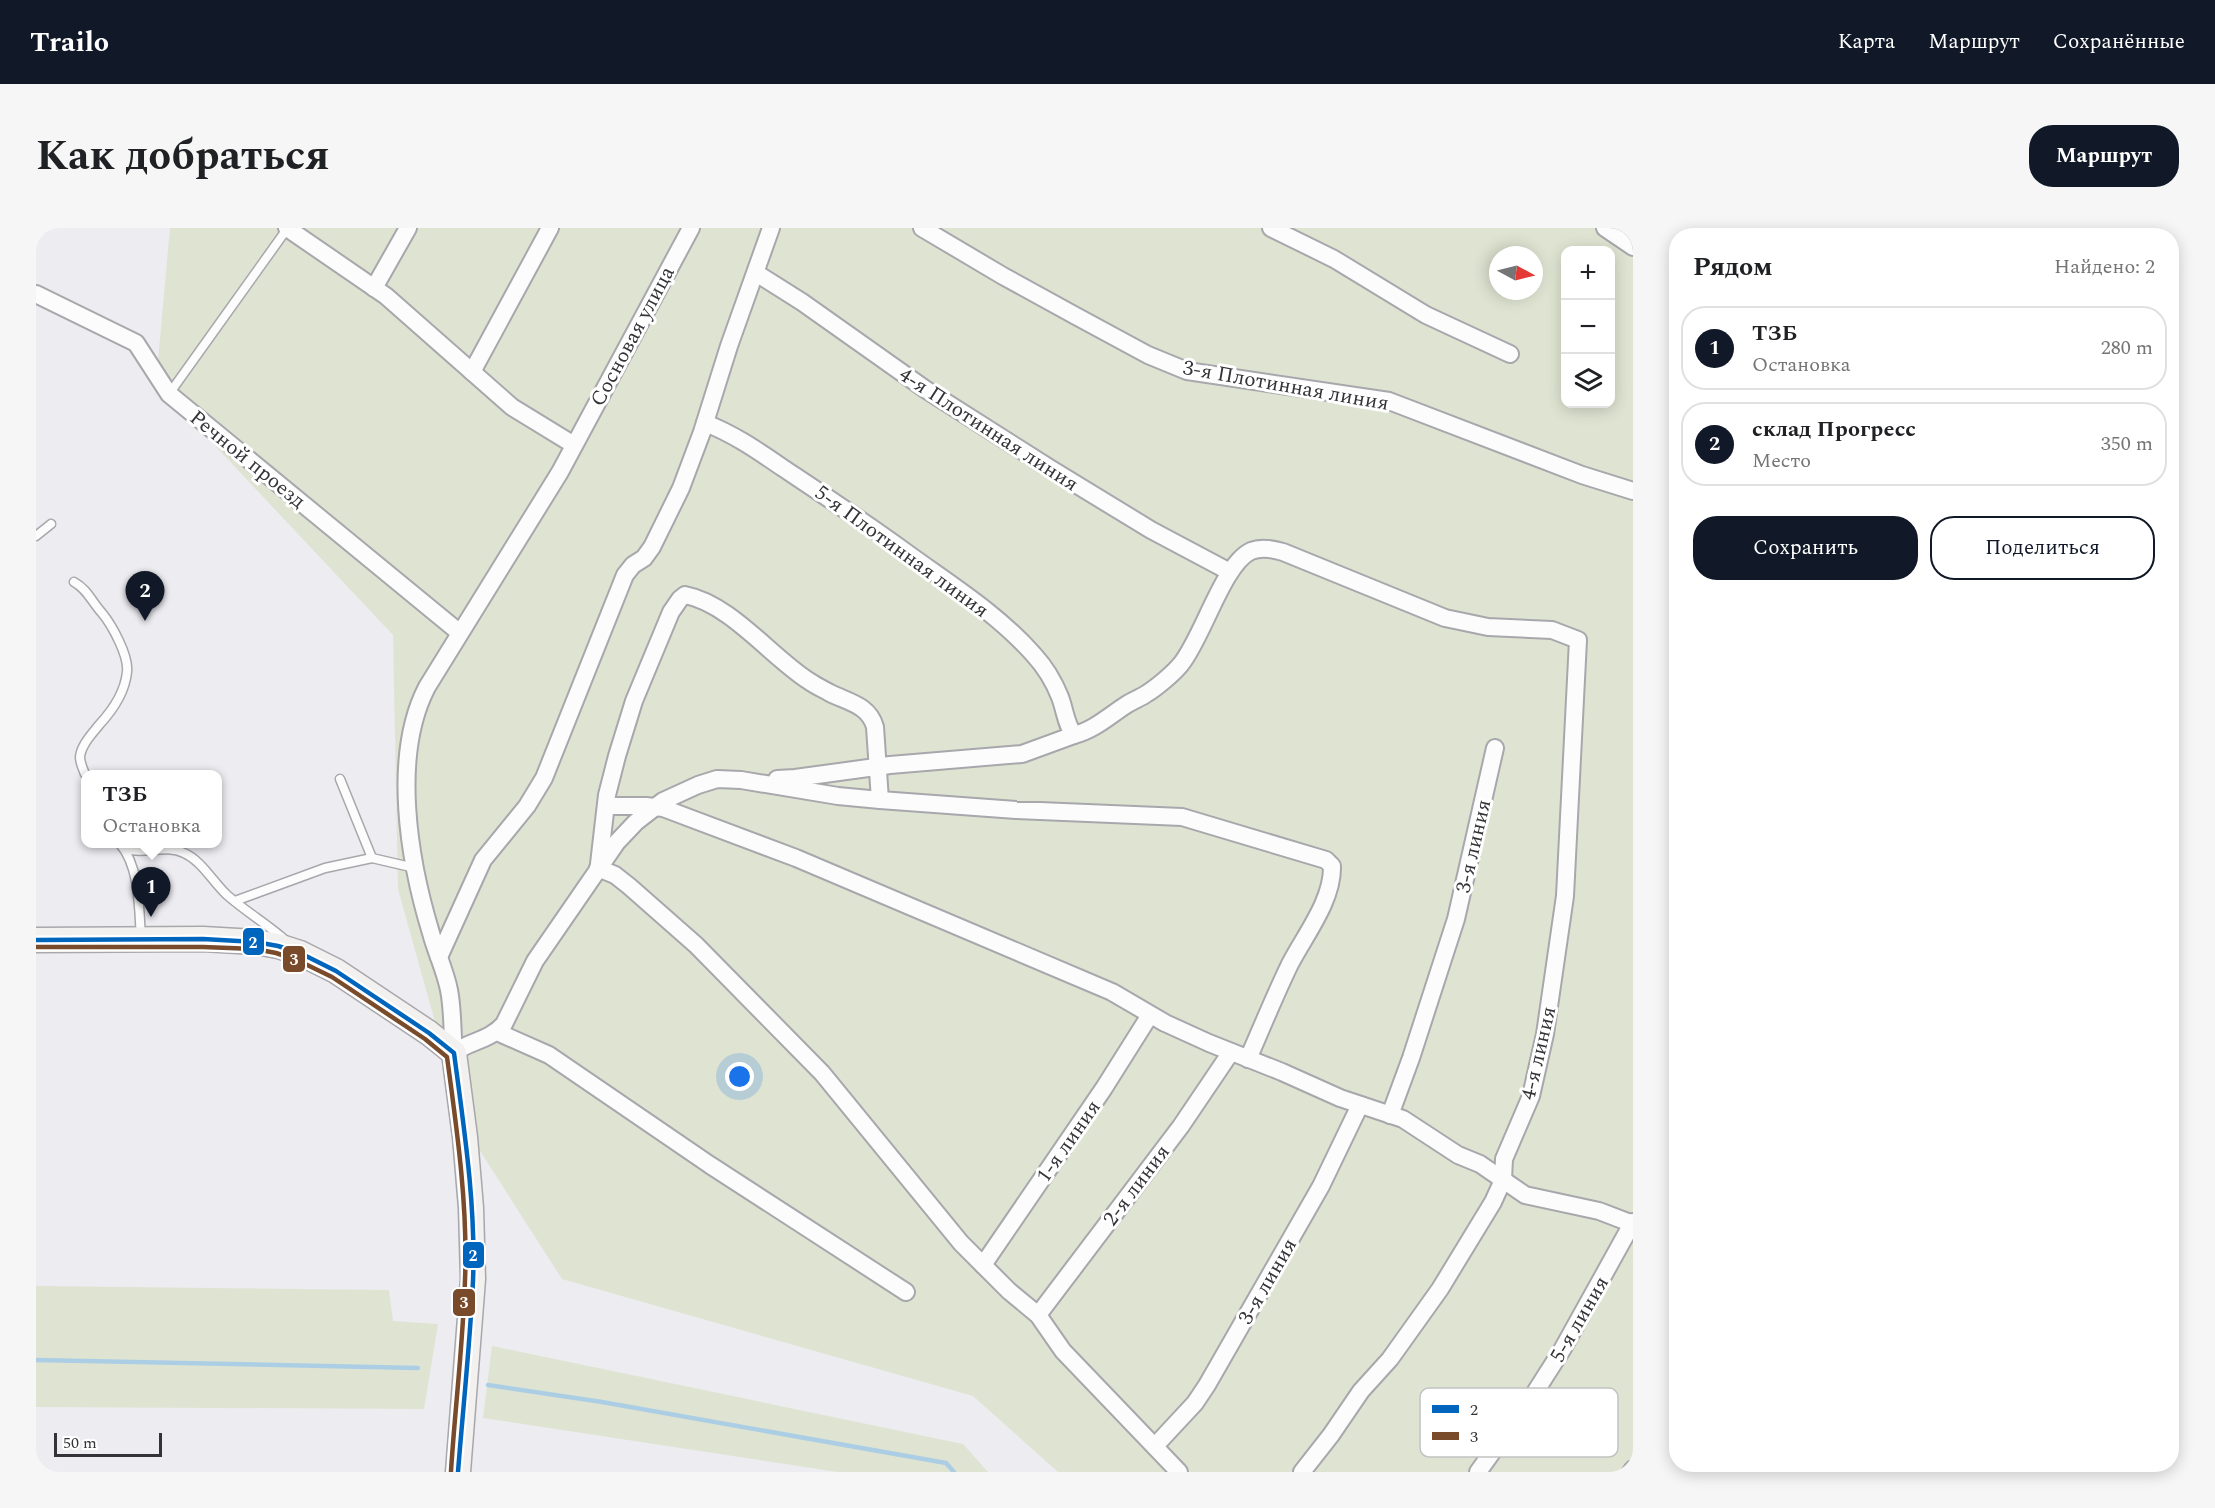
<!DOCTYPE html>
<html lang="ru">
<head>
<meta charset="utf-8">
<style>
  :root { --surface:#fff; --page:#f6f6f6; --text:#202124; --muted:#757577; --line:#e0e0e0; --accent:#111827 }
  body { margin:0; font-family:Spectral,serif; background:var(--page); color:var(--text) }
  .controls { position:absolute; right:18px; top:18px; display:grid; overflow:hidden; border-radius:12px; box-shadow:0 3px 15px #0003 }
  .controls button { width:54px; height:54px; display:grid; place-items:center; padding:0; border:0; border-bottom:2px solid var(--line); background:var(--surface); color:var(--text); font:30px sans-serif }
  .compass { position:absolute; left:1453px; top:18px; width:54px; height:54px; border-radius:50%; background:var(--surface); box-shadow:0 3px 15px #0003; rotate:97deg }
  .scale { position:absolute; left:18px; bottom:15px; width:108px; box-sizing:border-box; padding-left:6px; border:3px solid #343438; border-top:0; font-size:16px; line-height:21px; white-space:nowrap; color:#343438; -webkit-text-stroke:4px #fff; paint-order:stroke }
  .you { position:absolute; left:704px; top:849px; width:21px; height:21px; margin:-15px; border:4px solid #fff; border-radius:50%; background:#1a73e8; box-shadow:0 0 0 9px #1a73e833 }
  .badge { display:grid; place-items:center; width:39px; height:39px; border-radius:50%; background:var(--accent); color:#fff; font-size:20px; font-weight:700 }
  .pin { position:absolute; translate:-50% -50px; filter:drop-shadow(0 2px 3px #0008) }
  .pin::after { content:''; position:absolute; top:32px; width:21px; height:18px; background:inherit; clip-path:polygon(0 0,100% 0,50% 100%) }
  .popup { position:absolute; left:45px; top:542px; width:141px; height:78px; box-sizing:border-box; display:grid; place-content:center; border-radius:12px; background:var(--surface); filter:drop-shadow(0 2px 4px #0005); font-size:20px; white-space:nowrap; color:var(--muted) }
  .popup b { font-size:22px; color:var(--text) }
  .popup::after { content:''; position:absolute; left:50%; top:100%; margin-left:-12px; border:12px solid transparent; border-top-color:var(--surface) }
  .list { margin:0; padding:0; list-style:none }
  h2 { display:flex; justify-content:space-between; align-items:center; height:78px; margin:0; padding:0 24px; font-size:26px }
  h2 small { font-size:20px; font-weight:400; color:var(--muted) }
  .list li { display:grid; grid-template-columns:39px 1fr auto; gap:18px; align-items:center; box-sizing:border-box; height:84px; margin:0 12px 12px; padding:0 12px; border:2px solid var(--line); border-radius:24px }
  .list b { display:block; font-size:22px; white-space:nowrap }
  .list p { margin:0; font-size:20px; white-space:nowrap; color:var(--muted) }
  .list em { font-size:20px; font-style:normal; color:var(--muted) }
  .actions { display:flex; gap:12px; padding:18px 24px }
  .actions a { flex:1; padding:14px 0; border:2px solid var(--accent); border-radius:24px; text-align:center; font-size:21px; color:var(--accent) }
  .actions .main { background:var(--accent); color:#fff }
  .icon { flex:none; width:33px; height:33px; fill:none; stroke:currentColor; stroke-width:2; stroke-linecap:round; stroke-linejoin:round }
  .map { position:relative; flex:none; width:1597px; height:1244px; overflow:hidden; border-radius:24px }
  header { display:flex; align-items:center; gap:36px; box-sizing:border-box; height:84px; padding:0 30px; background:var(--accent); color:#fff }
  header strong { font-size:28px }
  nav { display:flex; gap:33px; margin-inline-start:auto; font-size:21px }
  .intro { display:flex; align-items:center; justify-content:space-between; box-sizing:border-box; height:144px; padding:0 36px }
  h1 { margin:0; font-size:42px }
  .button { padding:15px 27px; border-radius:24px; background:var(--accent); color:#fff; font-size:21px; font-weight:700 }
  main { display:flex; gap:36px; padding:0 36px }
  aside { flex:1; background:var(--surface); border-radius:24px; box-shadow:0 3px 15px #0003 }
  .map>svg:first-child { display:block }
  .green { fill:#dfe4d2; fill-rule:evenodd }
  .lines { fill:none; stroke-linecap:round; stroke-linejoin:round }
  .stream { stroke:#accee5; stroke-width:4.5 }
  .lane-casing { stroke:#a7a7ac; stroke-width:11 }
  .street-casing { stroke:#a7a7ac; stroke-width:20 }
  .secondary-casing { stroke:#a7a7ac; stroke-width:27 }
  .lane { stroke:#fcfcfd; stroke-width:8 }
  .street { stroke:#fcfcfd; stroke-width:16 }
  .secondary { stroke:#f2f1ef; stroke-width:24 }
  .bus-1-casing { stroke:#fff; stroke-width:9 }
  .bus-2-casing { stroke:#fff; stroke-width:9 }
  .bus-1 { stroke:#0065bd; stroke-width:4.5 }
  .bus-2 { stroke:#7a4b2a; stroke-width:4.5 }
  .labels { text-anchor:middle; stroke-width:6; stroke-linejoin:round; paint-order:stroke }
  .street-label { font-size:21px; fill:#343438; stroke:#fff }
  .key { fill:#fff; stroke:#c2c2c3; stroke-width:1.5 }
  .key-label { font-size:16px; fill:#343438 }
  .line-badge { stroke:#fff; stroke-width:2 }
  .badge-label { font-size:16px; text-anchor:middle; font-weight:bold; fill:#fff }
</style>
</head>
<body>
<header>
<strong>Trailo</strong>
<nav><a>Карта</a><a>Маршрут</a><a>Сохранённые</a></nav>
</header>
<div class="intro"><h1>Как добраться</h1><a class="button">Маршрут</a></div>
<main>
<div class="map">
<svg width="1597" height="1244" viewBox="0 0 1597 1244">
  <rect width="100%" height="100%" fill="#ececf1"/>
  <g class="green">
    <path d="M 134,0 L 1597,0 L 1597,1244 L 1022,1244 L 937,1168 L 526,1051 L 428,898 L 362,661 L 357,407 L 120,155 ZM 1530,22 L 1574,22 L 1574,176 L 1530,176 ZM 1462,27 L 1498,27 L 1498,63 L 1462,63 Z"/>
    <polygon points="0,1058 353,1062 357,1093 402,1096 388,1181 0,1179"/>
    <polygon points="456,1118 927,1216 952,1244 802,1244 447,1190"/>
  </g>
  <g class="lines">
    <g class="stream">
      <polyline points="0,1132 382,1140"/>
      <polyline points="452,1157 566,1174 910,1235 918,1244"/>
    </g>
    <g class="lane-casing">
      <g id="lane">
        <polyline points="133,166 251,1"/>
        <polyline points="0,308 15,296"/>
        <path d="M 38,354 C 51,361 56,374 66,385 C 76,397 93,428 91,444 C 89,464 76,483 63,497 C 56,506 45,517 44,529 C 44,535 47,541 49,546"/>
        <polyline points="304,551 336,630 379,640"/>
        <path d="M 84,616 C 104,639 103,681 105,711"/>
        <path d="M 89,621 C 108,627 130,616 148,625 C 166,633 176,653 191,667 C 209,683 231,696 249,712"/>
        <polyline points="199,673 289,640 336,630"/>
      </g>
    </g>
    <g class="street-casing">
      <g id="street">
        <polyline points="251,0 350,68 476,179 538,217"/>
        <polyline points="886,0 967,48 1038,87 1112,127 1151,143 1353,173 1546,247 1597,263"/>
        <polyline points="1235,0 1298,31 1390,87 1474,126"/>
        <polyline points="1569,0 1597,19"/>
        <polyline points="720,45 766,74 889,161 1015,241 1115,302 1194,344"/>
        <polyline points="338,60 372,0"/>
        <polyline points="0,66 100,115 133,166 424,405"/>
        <polyline points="436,144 514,0"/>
        <path d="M 669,195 C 698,206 722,223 747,240 C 789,268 830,295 871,325 C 915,357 962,386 998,427 C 1009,439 1018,454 1024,469 C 1029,482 1030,497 1038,507 C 1058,502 1073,488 1090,477 C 1096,473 1104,470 1110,466 C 1120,460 1138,445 1145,436 C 1167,409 1187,336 1215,323 C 1225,319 1237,321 1247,324 L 1409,390 L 1452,399 L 1516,402 L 1542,412 L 1529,668 L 1509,806 L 1495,868 L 1468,931 L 1467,952 L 1457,974 L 1404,1061 L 1354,1131 L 1325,1163 L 1295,1207 L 1266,1244"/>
        <polyline points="741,551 759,550 854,537 986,526 1038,507"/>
        <polyline points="570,578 610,578 627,580 760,630 1076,764 1129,795 1173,815 1246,844 1304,870 1367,891 1422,927 1444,936 1489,967 1563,983 1597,996"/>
        <path d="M 563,636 L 571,567 L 581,528 L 598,473 L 635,384 L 644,371 L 649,367 C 695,376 735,429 773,453 C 780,458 787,461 794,465 C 812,474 833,477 839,499 L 844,572"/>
        <polyline points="562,640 579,647 593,658 660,717 786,845 925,1015 973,1063 1002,1087 1027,1123 1143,1244"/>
        <polyline points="403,729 447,632 491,578 508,550 589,347 597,337 608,330 616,319 645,260 666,204 693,118 735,0"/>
        <polyline points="461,804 513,827 674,937 870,1064"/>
        <path d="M 418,825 C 434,812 452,814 468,796 L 499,733 L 581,614 L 600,594 L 627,573 L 662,557 L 681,551 L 705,552 L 802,568 L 844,572 L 980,582 L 1146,589 L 1290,632 L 1296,638 C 1297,672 1269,707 1254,736 C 1239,767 1226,799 1212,831"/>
        <path d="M 418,825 C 416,804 417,782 413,762 C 409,742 400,724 395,705 C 373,633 355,528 391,459 L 524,244 L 655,0"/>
        <polyline points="1354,887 1375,830 1420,691 1459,520"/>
        <polyline points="947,1037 1068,860 1114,787"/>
        <polyline points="1002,1087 1145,898 1195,824"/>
        <polyline points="1119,1218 1159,1175 1171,1157 1285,958 1324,877"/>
        <polyline points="1442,1244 1498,1166 1526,1122 1597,994"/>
        <polyline points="1595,1244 1597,1241"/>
      </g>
    </g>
    <g class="secondary-casing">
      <polyline id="secondary" points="0,712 167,711 220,714 242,718 264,725 300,743 393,805 418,825 429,909 435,980 437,1051 422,1244"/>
    </g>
    <use href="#lane" class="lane"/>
    <use href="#street" class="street"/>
    <use href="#secondary" class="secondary"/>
    <g class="bus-1-casing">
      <path id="bus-1" d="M 0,712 L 167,711 L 220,714 L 242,718 L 264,725 L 300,743 L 393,805 L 418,825 C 428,900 440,977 437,1053 C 434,1116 427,1180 422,1244"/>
    </g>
    <g class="bus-2-casing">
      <path id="bus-2" d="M 0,719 L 167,719 L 219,721 L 240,725 L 261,732 L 296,749 L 389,811 L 411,829 C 421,902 432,978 429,1052 C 427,1116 419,1180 415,1243"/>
    </g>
    <use href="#bus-1" class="bus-1"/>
    <use href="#bus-2" class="bus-2"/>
  </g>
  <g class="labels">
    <g class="street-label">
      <text transform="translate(596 108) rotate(-62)" y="7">Сосновая улица</text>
      <text transform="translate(1250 157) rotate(10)" y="7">3-я Плотинная линия</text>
      <text transform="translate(953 201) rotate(33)" y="7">4-я Плотинная линия</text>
      <text transform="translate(212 231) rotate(39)" y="7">Речной проезд</text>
      <text transform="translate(866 323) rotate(36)" y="7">5-я Плотинная линия</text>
      <text transform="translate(1437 618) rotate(-77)" y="7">3-я линия</text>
      <text transform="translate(1502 825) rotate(-77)" y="7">4-я линия</text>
      <text transform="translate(1032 913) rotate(-55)" y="7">1-я линия</text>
      <text transform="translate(1100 957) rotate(-53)" y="7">2-я линия</text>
      <text transform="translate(1231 1053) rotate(-60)" y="7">3-я линия</text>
      <text transform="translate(1543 1091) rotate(-60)" y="7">5-я линия</text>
    </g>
  </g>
  <rect x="1384" y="1160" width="198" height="69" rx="9" class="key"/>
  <rect x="1396" y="1177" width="27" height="8" fill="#0065bd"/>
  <rect x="1396" y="1204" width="27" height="8" fill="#7a4b2a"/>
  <g class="key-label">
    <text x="1434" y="1187">2</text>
    <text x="1434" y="1214">3</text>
  </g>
  <g class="line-badge">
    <rect x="206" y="699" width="23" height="29" rx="6" fill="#0065bd"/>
    <rect x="246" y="717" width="24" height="28" rx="6" fill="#7a4b2a"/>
    <rect x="426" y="1013" width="23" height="28" rx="6" fill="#0065bd"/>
    <rect x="416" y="1060" width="24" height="29" rx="6" fill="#7a4b2a"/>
  </g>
  <g class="badge-label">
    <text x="217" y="720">2</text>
    <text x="258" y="737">3</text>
    <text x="437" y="1033">2</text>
    <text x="428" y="1080">3</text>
  </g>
</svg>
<div class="controls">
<button>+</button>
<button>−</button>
<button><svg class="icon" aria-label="layers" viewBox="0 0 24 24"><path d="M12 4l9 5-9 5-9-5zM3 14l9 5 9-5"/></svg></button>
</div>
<svg class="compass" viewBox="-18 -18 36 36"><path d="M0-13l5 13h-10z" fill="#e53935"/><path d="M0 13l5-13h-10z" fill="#757577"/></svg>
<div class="scale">50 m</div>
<div class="you"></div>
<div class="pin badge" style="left:115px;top:689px">1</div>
<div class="popup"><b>ТЗБ</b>Остановка</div>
<div class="pin badge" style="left:109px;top:393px">2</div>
</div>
<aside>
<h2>Рядом<small>Найдено: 2</small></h2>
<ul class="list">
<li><span class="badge">1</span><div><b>ТЗБ</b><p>Остановка</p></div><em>280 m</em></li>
<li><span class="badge">2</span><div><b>склад Прогресс</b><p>Место</p></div><em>350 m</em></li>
</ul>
<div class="actions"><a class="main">Сохранить</a><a>Поделиться</a></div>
</aside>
</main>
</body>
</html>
